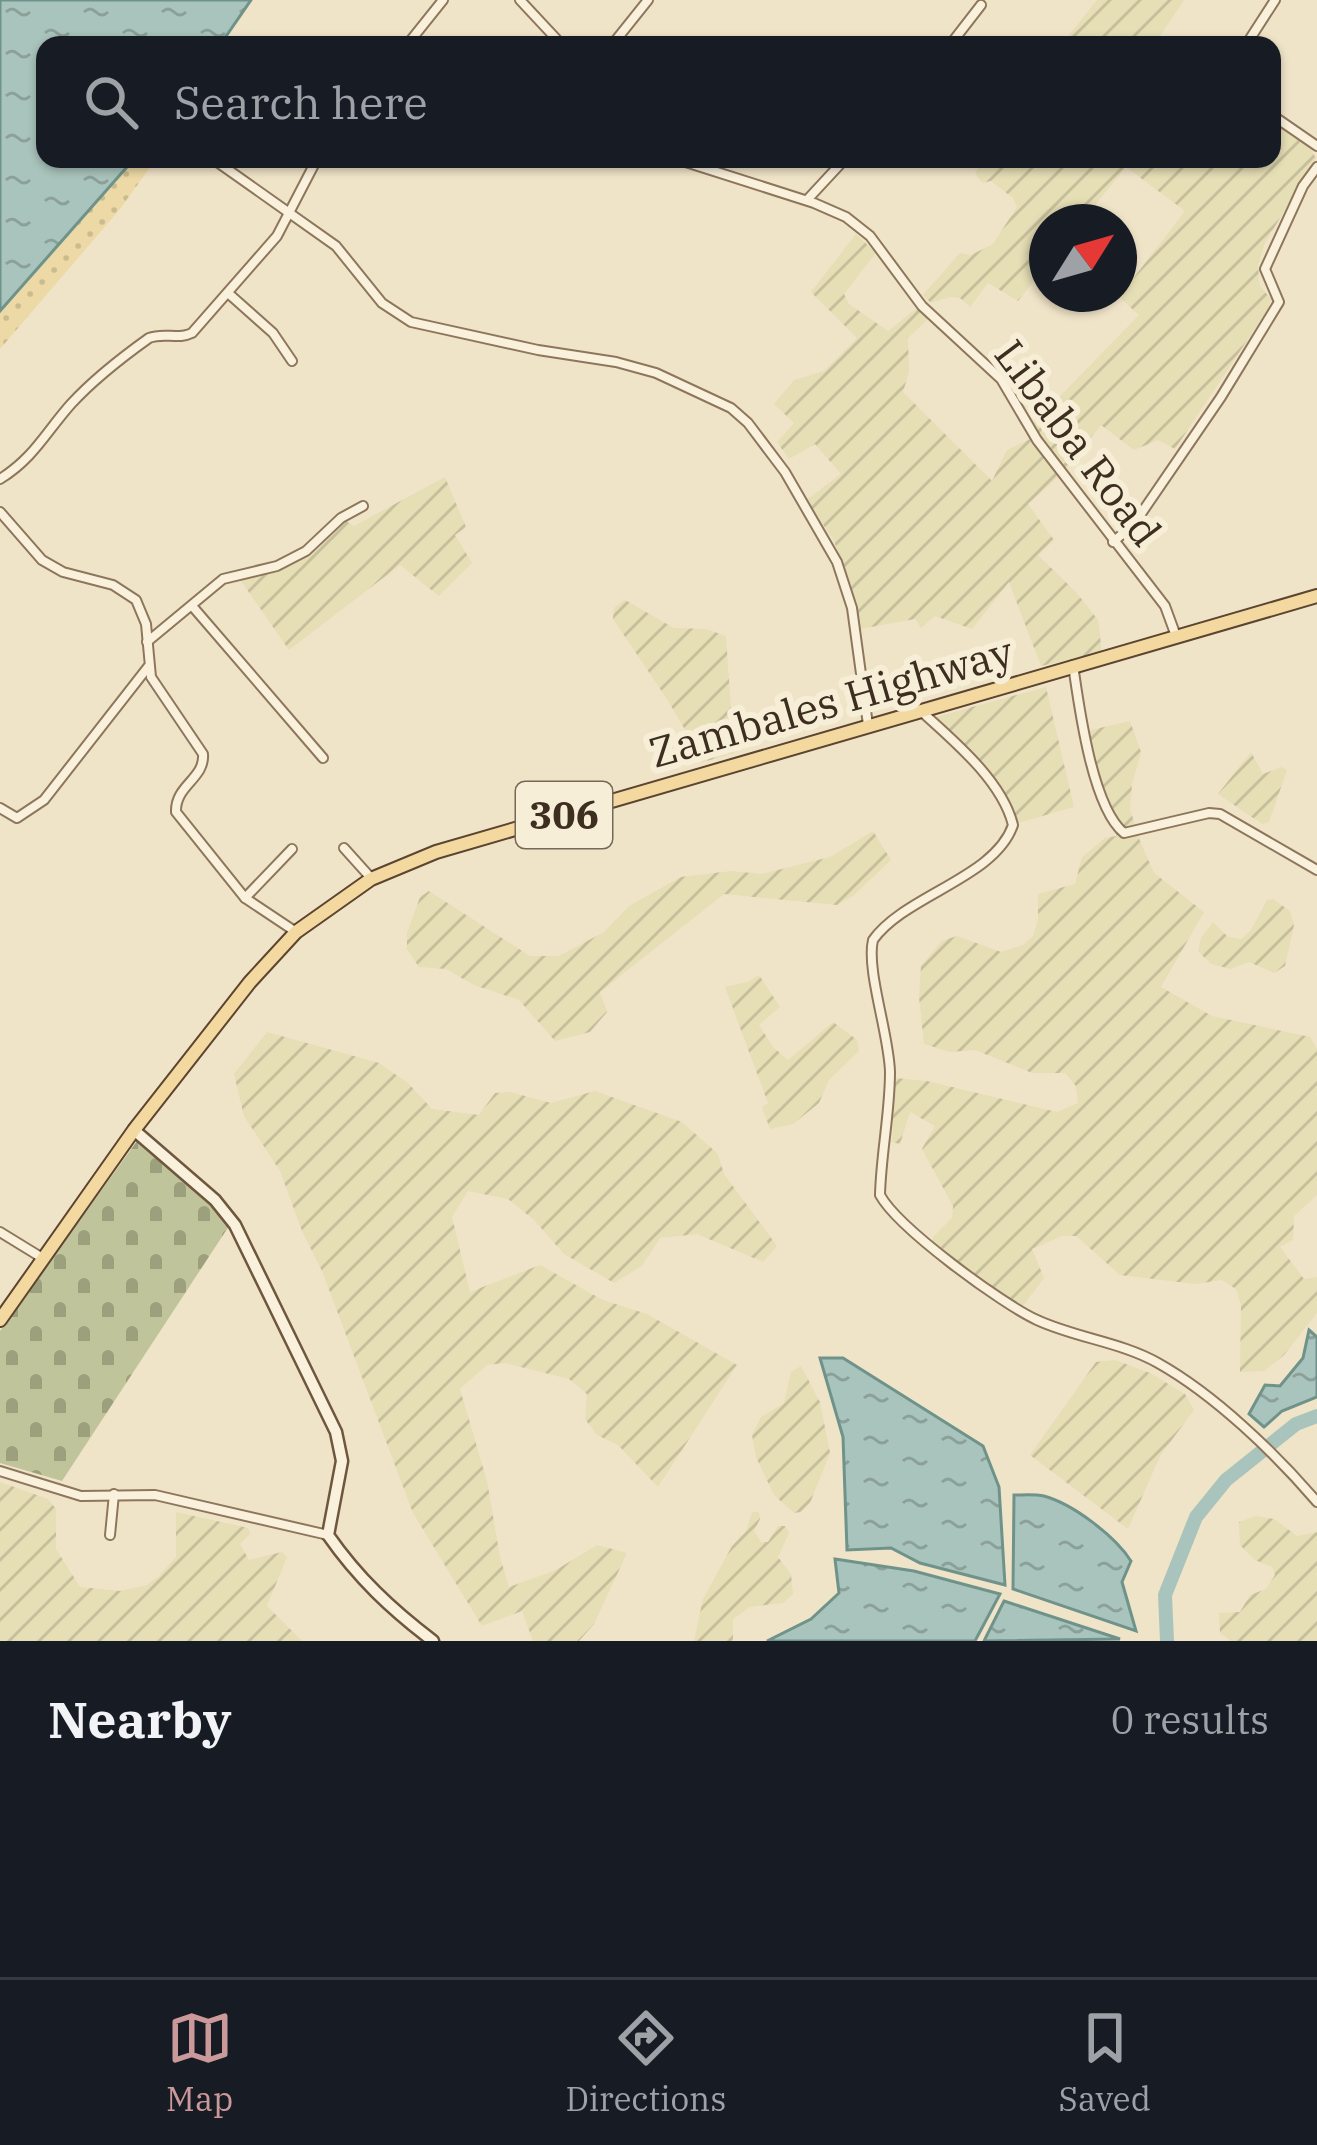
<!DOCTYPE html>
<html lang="en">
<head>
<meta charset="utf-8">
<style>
  :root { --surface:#171b24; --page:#242831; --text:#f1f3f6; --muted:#9ea1a6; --line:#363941; --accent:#cc999b }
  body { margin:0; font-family:"IBM Plex Serif",serif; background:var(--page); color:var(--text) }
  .compass { position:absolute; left:1029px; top:204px; width:108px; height:108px; border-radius:50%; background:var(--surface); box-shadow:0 3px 9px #0004; rotate:53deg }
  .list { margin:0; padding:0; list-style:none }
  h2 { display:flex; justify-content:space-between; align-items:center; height:156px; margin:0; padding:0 48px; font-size:51px }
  h2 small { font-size:39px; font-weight:400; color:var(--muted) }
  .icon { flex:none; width:66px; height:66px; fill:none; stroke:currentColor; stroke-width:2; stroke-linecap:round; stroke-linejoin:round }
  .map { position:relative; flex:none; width:1317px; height:1641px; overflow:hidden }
  .search { position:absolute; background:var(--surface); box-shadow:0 3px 9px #0004; left:36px; right:36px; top:36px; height:132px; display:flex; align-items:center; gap:30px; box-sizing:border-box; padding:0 42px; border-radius:24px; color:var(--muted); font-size:45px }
  .sheet { height:336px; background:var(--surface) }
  nav { display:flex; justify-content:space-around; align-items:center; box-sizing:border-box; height:168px; border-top:3px solid var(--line); background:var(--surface); font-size:33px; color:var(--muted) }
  nav a { display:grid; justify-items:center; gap:6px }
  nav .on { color:var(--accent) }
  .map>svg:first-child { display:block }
  .farmland { fill:url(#farmland-furrows) }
  .sand { fill:url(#sand-dots) }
  .cemetery { fill:url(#cemetery-stones) }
  .water { fill:url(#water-ripples); stroke:#6f938a; stroke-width:3 }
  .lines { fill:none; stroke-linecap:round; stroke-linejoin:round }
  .river { stroke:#a9c4bc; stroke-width:14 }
  .street-casing { stroke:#8d765c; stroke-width:12 }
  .secondary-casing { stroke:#6f573f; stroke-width:15 }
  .primary-casing { stroke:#5b4430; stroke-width:16 }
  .street { stroke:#faf1dc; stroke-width:8 }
  .secondary { stroke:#faf1dc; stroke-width:10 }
  .primary { stroke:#f3d9a0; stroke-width:12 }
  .labels { text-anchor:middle; stroke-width:12; stroke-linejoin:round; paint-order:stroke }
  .shield { fill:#f7eed8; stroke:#756857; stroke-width:3 }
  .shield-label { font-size:39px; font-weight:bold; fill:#3d2e20 }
  .street-label { font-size:42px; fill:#3d2e20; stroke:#f7eed8 }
</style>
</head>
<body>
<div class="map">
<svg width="1317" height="1641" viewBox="0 0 1317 1641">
  <defs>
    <pattern id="farmland-furrows" width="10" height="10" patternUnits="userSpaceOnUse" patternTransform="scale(3)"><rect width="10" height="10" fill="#e6deb5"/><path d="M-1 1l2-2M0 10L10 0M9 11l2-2" fill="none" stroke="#c6bf9b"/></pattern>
    <pattern id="sand-dots" width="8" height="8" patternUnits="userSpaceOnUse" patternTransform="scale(3)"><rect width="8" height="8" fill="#ecd9a5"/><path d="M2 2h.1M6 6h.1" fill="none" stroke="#cbbb8e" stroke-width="1.8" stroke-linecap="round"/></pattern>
    <pattern id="cemetery-stones" width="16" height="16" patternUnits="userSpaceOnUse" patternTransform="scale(3)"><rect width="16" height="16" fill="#bfc49a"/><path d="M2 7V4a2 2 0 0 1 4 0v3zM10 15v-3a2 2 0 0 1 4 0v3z" fill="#9ca07d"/></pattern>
    <pattern id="water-ripples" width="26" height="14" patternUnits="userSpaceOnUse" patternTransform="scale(3)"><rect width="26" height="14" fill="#a9c4bc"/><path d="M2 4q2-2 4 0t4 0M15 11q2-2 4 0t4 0" fill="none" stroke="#8ba098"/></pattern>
  </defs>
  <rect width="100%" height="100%" fill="#f0e4c8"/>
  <g class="farmland">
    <polygon points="1097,0 1184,0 1159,38 1170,45 1061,45"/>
    <polygon points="1272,123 1310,148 1316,158 1265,243 1258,266 1260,286 1271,299 1268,309 1175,449 1158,440 1134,450 1101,425 1065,470 1032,425 1139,315 1119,297 1185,211 1126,167 1081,222 1047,222 1047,264 1018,301 988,283 970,307 960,298 950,297 931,303 923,295 960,253 971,255 993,244 1017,207 1013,198 991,181 982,183 975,173 984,159 1272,159"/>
    <polygon points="856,234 876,253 844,294 849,304 888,331 917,308 928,319 908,338 909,372 903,392 992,481 1007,450 1030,439 1058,477 1028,504 1054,540 1038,555 1076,592 1098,620 1102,652 1041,666 1009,582 972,629 935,616 921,628 915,619 860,629 845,568 833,539 806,500 841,474 815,444 789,459 777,442 794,423 774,404 794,380 824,371 857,338 811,292"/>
    <polygon points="445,477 466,527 455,535 472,563 439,596 400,565 289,650 237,575 253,572 306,551 341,518 354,526"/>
    <polygon points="625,600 674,628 706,629 726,636 734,753 700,763 701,757 667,699 613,619 614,608"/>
    <polygon points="1046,687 1074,807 1018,823 1001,792 932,718"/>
    <polygon points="1130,721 1141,752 1132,784 1130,809 1140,841 1154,873 1204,912 1161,987 1212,1016 1310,1037 1317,1049 1317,1195 1294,1216 1293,1240 1280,1247 1304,1279 1317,1277 1317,1313 1284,1355 1264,1371 1240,1372 1241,1305 1236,1289 1222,1280 1195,1284 1120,1275 1076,1236 1062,1236 1032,1249 1044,1278 1020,1310 932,1246 933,1237 952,1218 953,1206 922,1149 935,1126 910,1112 900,1144 892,1142 895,1078 927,1081 1057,1112 1078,1103 1076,1086 1065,1073 1032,1073 975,1050 950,1052 924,1044 919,997 921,966 942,941 957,936 1001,952 1023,945 1033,936 1038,920 1038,894 1075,884 1082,857 1105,838 1116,836 1117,823 1103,789 1087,731"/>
    <polygon points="1251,752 1263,774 1281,767 1287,770 1269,822 1262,824 1218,794"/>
    <polygon points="873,831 891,860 853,896 837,905 724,894 600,992 607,1012 590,1032 555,1041 519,1000 474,985 446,969 419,967 407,949 407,933 420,897 429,891 530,956 559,956 604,932 629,906 681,877 731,871 762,874 830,857"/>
    <polygon points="1273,899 1290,911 1294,925 1285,966 1274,973 1249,962 1231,969 1211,964 1198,951 1201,938 1213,922 1228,937 1241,939 1251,930 1267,900"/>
    <polygon points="759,975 780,1007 759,1025 773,1047 788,1060 833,1022 857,1040 859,1051 829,1080 819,1103 793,1124 770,1129 762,1107 768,1103 725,987 748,982"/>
    <polygon points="267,1032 379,1063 408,1083 432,1109 479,1115 495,1093 510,1092 551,1103 595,1091 682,1122 718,1154 724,1174 777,1246 763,1262 697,1234 660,1238 642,1266 614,1283 564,1254 534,1220 508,1199 468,1191 452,1217 470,1292 540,1265 603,1300 647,1314 737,1365 658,1487 618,1445 597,1435 585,1419 587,1394 569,1379 505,1363 487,1365 460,1389 487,1481 500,1557 509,1587 556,1570 597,1545 627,1553 594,1624 579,1641 533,1641 522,1611 482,1626 413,1513 322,1271 302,1231 280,1171 244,1116 234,1074"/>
    <polygon points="1115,1360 1150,1373 1185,1394 1194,1410 1160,1456 1128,1529 1030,1455 1096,1362"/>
    <polygon points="801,1366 820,1402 830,1453 810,1503 801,1512 794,1513 774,1495 756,1457 752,1435 761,1417 784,1403 791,1372"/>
    <polygon points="0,1482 48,1499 56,1509 56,1549 80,1587 120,1591 147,1585 158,1577 176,1557 176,1512 248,1528 250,1534 240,1544 249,1560 282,1552 287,1557 267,1606 302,1641 0,1641"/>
    <polygon points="752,1512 759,1512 760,1519 754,1531 761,1542 768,1542 778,1526 785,1526 789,1533 778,1557 791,1574 793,1594 783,1603 750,1607 733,1619 733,1641 694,1641 703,1599 732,1546 746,1531"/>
    <polygon points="1256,1516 1274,1519 1297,1536 1317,1532 1317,1641 1231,1641 1220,1633 1219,1613 1240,1612 1250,1595 1266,1589 1275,1575 1272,1567 1255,1560 1240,1545 1239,1522"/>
  </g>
  <polygon class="sand" points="134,159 156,159 120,209 0,349 0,311"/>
  <polygon class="cemetery" points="137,1141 195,1185 231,1223 62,1481 0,1463 0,1331"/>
  <g class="water">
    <polygon points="0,0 251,0 220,45 45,45 45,159 134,159 0,311"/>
    <polygon points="1309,1330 1317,1337 1317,1397 1282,1411 1264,1427 1249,1414 1265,1385 1280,1386 1303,1358"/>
    <polygon points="820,1358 843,1358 983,1446 999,1487 1005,1585 920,1563 891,1548 847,1550 843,1437"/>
    <path d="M 1014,1495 C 1023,1495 1035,1494 1044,1496 C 1073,1504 1115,1536 1131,1561 L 1122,1582 L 1136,1631 L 1013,1589 Z"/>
    <polygon points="835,1559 914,1571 1000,1594 975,1641 767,1641 811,1619 839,1593"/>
    <polygon points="1004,1601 1120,1639 984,1641"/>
  </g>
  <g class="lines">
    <polyline class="river" points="1167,1641 1165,1595 1196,1517 1226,1480 1296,1424 1317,1416"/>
    <g class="street-casing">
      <g id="street">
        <polyline points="520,0 562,45"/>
        <polyline points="407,45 443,0"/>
        <polyline points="612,45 648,0"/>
        <polyline points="950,45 981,5"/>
        <polyline points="1246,45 1275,0"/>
        <polyline points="1272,115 1317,146"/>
        <polyline points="213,159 336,246 382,303 411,322 538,350 616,362 656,373 731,408 748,423 785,472 837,562 852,608 868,725"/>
        <polyline points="676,159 814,203 846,217 870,236 922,306 1001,379 1037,440 1165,606 1176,636"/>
        <polyline points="807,200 845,159"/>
        <polyline points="228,293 273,333 292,361"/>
        <path d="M 0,479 C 34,458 46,432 71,404 C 94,379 121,358 149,338 C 164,332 178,340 192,333 L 277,236 L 317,159"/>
        <path d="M 0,512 L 42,560 L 63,572 L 113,585 L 136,600 L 146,624 L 151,677 L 203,754 C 205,779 175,785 176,812 L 245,898 L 296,932"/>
        <polyline points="1113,542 1134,524 1221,397 1279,302 1265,269 1303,186 1317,167"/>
        <polyline points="193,607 323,758"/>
        <polyline points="147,642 223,579 277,566 306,551 341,518 363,506"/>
        <path d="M 1073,665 C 1079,706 1092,807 1124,833 L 1209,813 L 1220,814 L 1317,870"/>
        <path d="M 922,712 C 954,741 1002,781 1013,825 C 995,878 905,895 873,940 C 866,970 889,1034 890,1072 C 890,1113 881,1154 880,1195 C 898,1228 1002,1304 1037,1320 C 1076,1338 1121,1342 1158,1363 C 1215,1395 1275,1453 1317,1502"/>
        <polyline points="0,808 17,818 44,800 148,667"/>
        <polyline points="344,848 371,878"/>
        <polyline points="245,898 292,849"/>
        <polyline points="0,1232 44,1259"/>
        <polyline points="0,1471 81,1496 155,1495 328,1535"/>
        <polyline points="110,1535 114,1494"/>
      </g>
    </g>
    <g class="secondary-casing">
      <path id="secondary" d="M 134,1130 L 215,1200 L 235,1225 L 336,1432 L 342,1461 L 328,1535 C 358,1578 391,1609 433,1641"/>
    </g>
    <g class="primary-casing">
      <polyline id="primary" points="0,1320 134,1130 250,982 296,932 371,879 436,852 1317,596"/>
    </g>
    <use href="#street" class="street"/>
    <use href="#secondary" class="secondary"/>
    <use href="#primary" class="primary"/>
  </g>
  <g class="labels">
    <rect class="shield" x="516" y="782" width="96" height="66" rx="9"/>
    <g class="shield-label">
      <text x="564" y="829">306</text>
    </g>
    <g class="street-label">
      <text transform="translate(1078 443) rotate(53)" y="15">Libaba Road</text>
      <text transform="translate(831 702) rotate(-16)" y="15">Zambales Highway</text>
    </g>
  </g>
</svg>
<svg class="compass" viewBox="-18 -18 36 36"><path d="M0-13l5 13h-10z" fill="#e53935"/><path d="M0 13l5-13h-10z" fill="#9ea1a6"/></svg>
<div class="search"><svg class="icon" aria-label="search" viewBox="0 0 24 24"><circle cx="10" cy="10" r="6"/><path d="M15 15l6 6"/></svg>Search here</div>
</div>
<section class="sheet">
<h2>Nearby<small>0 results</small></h2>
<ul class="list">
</ul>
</section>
<nav>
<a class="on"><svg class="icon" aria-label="map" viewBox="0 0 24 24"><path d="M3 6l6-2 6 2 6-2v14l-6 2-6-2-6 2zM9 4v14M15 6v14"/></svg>Map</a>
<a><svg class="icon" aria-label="directions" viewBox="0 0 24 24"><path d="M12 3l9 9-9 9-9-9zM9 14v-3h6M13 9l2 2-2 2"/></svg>Directions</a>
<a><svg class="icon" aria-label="saved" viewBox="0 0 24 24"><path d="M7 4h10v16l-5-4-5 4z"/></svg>Saved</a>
</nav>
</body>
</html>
